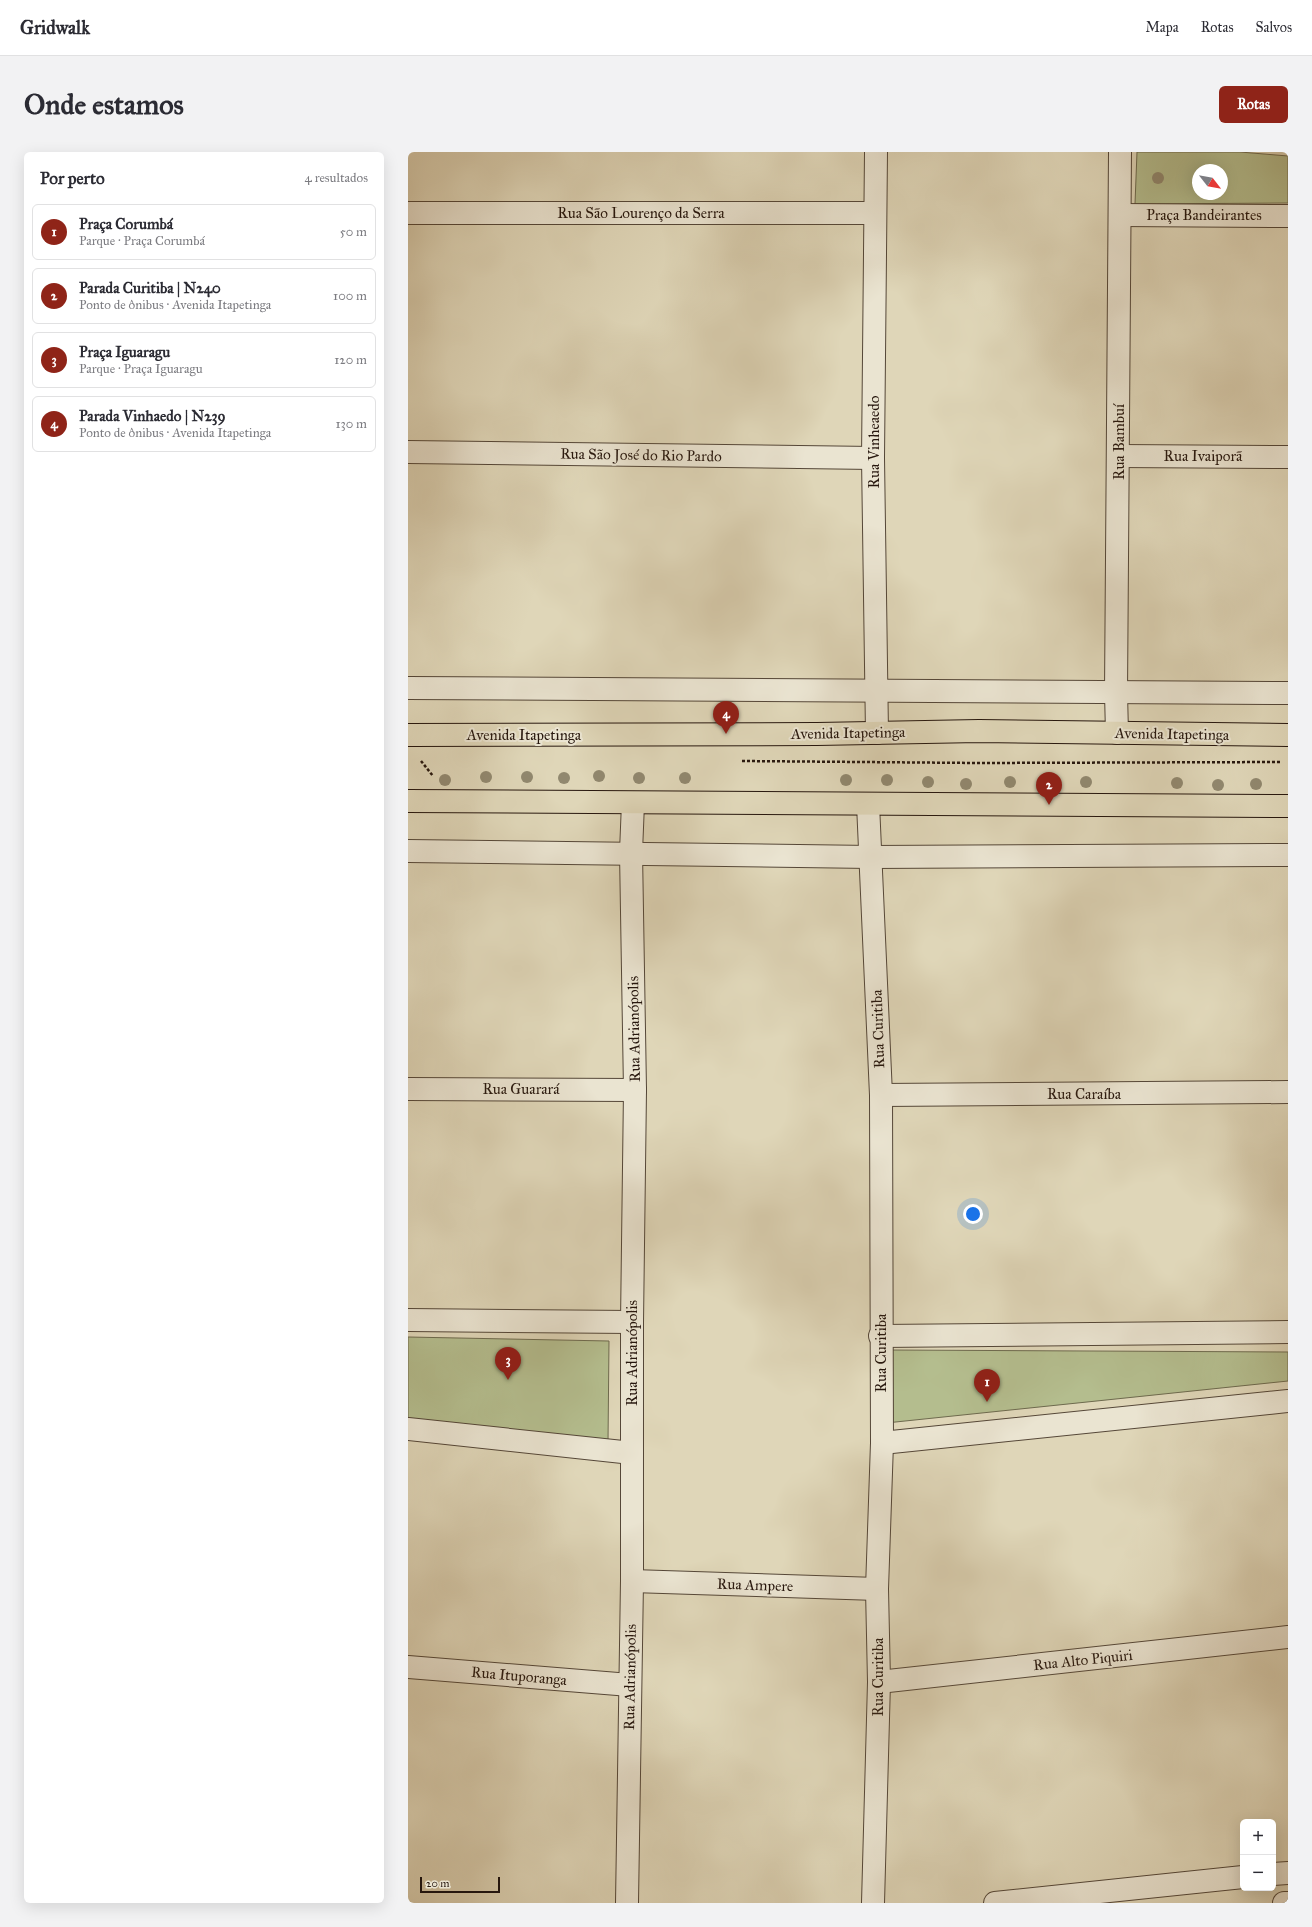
<!DOCTYPE html>
<html lang="pt">
<head>
<meta charset="utf-8">
<style>
  :root { --surface:#fff; --page:#f2f2f3; --text:#2b2b33; --muted:#7c7c81; --line:#e1e1e2; --accent:#8f2418 }
  body { margin:0; font-family:"IM FELL Great Primer",serif; background:var(--page); color:var(--text) }
  .controls { position:absolute; right:12px; bottom:12px; display:grid; overflow:hidden; border-radius:6px; box-shadow:0 4px 16px #0002 }
  .controls button { width:36px; height:36px; display:grid; place-items:center; padding:0; border:0; border-bottom:1px solid var(--line); background:var(--surface); color:var(--text); font:20px sans-serif }
  .compass { position:absolute; left:784px; top:12px; width:36px; height:36px; border-radius:50%; background:var(--surface); box-shadow:0 4px 16px #0002; rotate:121deg }
  .scale { position:absolute; left:12px; bottom:10px; width:80px; box-sizing:border-box; padding-left:4px; border:2px solid #27170e; border-top:0; font-size:11px; line-height:14px; white-space:nowrap; color:#27170e; -webkit-text-stroke:3px #eae4d1; paint-order:stroke }
  .you { position:absolute; left:565px; top:1062px; width:14px; height:14px; margin:-10px; border:3px solid #fff; border-radius:50%; background:#1a73e8; box-shadow:0 0 0 6px #1a73e833 }
  .badge { display:grid; place-items:center; width:26px; height:26px; border-radius:50%; background:var(--accent); color:#fff; font-size:13px; font-weight:700 }
  .pin { position:absolute; translate:-50% -33px; filter:drop-shadow(0 1px 2px #0008) }
  .pin::after { content:''; position:absolute; top:21px; width:14px; height:12px; background:inherit; clip-path:polygon(0 0,100% 0,50% 100%) }
  .list { margin:0; padding:0; list-style:none }
  h2 { display:flex; justify-content:space-between; align-items:center; height:52px; margin:0; padding:0 16px; font-size:17px }
  h2 small { font-size:13px; font-weight:400; color:var(--muted) }
  .list li { display:grid; grid-template-columns:26px 1fr auto; gap:12px; align-items:center; box-sizing:border-box; height:56px; margin:0 8px 8px; padding:0 8px; border:1px solid var(--line); border-radius:6px }
  .list b { display:block; font-size:15px; white-space:nowrap }
  .list p { margin:0; font-size:13px; white-space:nowrap; color:var(--muted) }
  .list em { font-size:13px; font-style:normal; color:var(--muted) }
  .map { position:relative; flex:none; width:880px; height:1751px; overflow:hidden; border-radius:6px }
  header { display:flex; align-items:center; gap:24px; box-sizing:border-box; height:56px; padding:0 20px; background:var(--surface); border-bottom:1px solid var(--line) }
  header strong { font-size:19px }
  nav { display:flex; gap:22px; margin-inline-start:auto; font-size:14px }
  .intro { display:flex; align-items:center; justify-content:space-between; box-sizing:border-box; height:96px; padding:0 24px }
  h1 { margin:0; font-size:28px }
  .button { padding:10px 18px; border-radius:6px; background:var(--accent); color:#fff; font-size:14px; font-weight:700 }
  main { display:flex; gap:24px; padding:0 24px }
  aside { flex:1; background:var(--surface); border-radius:6px; box-shadow:0 4px 16px #0002 }
  .map>svg:first-child { display:block }
  .green { fill:#b4bd8e; stroke:#6e6a4e; fill-rule:evenodd }
  .lines { fill:none; stroke-linecap:round; stroke-linejoin:round }
  .minor-casing { stroke:#554738; stroke-width:24 }
  .major-casing { stroke:#27170e; stroke-width:24 }
  .path { stroke:#27170e; stroke-width:2.5; stroke-dasharray:3 2; stroke-linecap:butt }
  .minor { stroke:#eae4d1; stroke-width:22 }
  .major { stroke:#dfd6b8; stroke-width:22 }
  .tree { fill:#91886f }
  .labels { text-anchor:middle; stroke-width:4; stroke-linejoin:round; paint-order:stroke }
  .street-label { font-size:15px; fill:#27170e; stroke:#eae4d1 }
</style>
</head>
<body>
<header>
<strong>Gridwalk</strong>
<nav><a>Mapa</a><a>Rotas</a><a>Salvos</a></nav>
</header>
<div class="intro"><h1>Onde estamos</h1><a class="button">Rotas</a></div>
<main>
<aside>
<h2>Por perto<small>4 resultados</small></h2>
<ul class="list">
<li><span class="badge">1</span><div><b>Praça Corumbá</b><p>Parque · Praça Corumbá</p></div><em>50 m</em></li>
<li><span class="badge">2</span><div><b>Parada Curitiba | N240</b><p>Ponto de ônibus · Avenida Itapetinga</p></div><em>100 m</em></li>
<li><span class="badge">3</span><div><b>Praça Iguaragu</b><p>Parque · Praça Iguaragu</p></div><em>120 m</em></li>
<li><span class="badge">4</span><div><b>Parada Vinhaedo | N239</b><p>Ponto de ônibus · Avenida Itapetinga</p></div><em>130 m</em></li>
</ul>
</aside>
<div class="map">
<svg width="880" height="1751" viewBox="0 0 880 1751">
  <rect width="100%" height="100%" fill="#dfd6b8"/>
  <filter id="stains"><feTurbulence type="fractalNoise" baseFrequency=".005" numOctaves="4"/><feColorMatrix values="0 0 0 0 .2 0 0 0 0 .09 0 0 0 0 .02 0 0 0 .5 -.17"/></filter>
  <radialGradient id="worn" r=".72"><stop offset=".6" stop-color="#630" stop-opacity="0"/><stop offset="1" stop-color="#630" stop-opacity=".3"/></radialGradient>
  <g class="green">
    <path d="M 729,0 L 832,0 L 880,4 L 880,51 L 727,52 ZM 790,18 L 814,18 L 814,42 L 790,42 Z"/>
    <polygon points="0,1185 201,1189 200,1290 0,1268"/>
    <polygon points="482,1198 880,1200 880,1229 478,1271"/>
  </g>
  <g class="lines">
    <g class="minor-casing">
      <g id="minor">
        <polyline points="468,0 465,306 469,581"/>
        <polyline points="0,61 467,61"/>
        <polyline points="712,63 880,64"/>
        <polyline points="0,300 465,306"/>
        <polyline points="711,304 880,305"/>
        <polyline points="0,536 880,541"/>
        <polyline points="709,581 708,541 712,0"/>
        <polyline points="460,652 473,943 474,1291 469,1437 471,1530 465,1751"/>
        <polyline points="0,699 463,705 880,703"/>
        <polyline points="0,937 227,938"/>
        <polyline points="473,943 880,940"/>
        <polyline points="0,1168 224,1170"/>
        <polyline points="472,1184 880,1180"/>
        <polyline points="0,1277 224,1301"/>
        <polyline points="474,1291 880,1249"/>
        <polyline points="224,1429 469,1437"/>
        <polyline points="0,1515 222,1533"/>
        <polyline points="471,1530 880,1485"/>
        <polyline points="865,1722 880,1721"/>
        <polyline points="219,1751 224,1429 224,1170 227,938 223,700 225,651"/>
        <polyline points="587,1751 835,1725"/>
        <polyline points="876,1751 880,1751"/>
      </g>
    </g>
    <g class="major-casing">
      <g id="major">
        <polyline points="0,583 409,582 571,579 880,583"/>
        <polyline points="0,649 880,654"/>
      </g>
    </g>
    <g class="path">
      <polyline points="13,609 25,624"/>
      <polyline points="334,609 571,611 873,610"/>
    </g>
    <use href="#minor" class="minor"/>
    <use href="#major" class="major"/>
  </g>
  <g class="tree">
    <circle cx="750" cy="26" r="6"/>
    <circle cx="191" cy="624" r="6"/>
    <circle cx="78" cy="625" r="6"/>
    <circle cx="119" cy="625" r="6"/>
    <circle cx="156" cy="626" r="6"/>
    <circle cx="231" cy="626" r="6"/>
    <circle cx="277" cy="626" r="6"/>
    <circle cx="37" cy="628" r="6"/>
    <circle cx="438" cy="628" r="6"/>
    <circle cx="479" cy="628" r="6"/>
    <circle cx="520" cy="630" r="6"/>
    <circle cx="602" cy="630" r="6"/>
    <circle cx="678" cy="630" r="6"/>
    <circle cx="769" cy="631" r="6"/>
    <circle cx="558" cy="632" r="6"/>
    <circle cx="848" cy="632" r="6"/>
    <circle cx="810" cy="633" r="6"/>
  </g>
  <g class="labels">
    <g class="street-label">
      <text x="233" y="66">Rua São Lourenço da Serra</text>
      <text x="796" y="68">Praça Bandeirantes</text>
      <text transform="translate(466 290) rotate(-90)" y="5">Rua Vinheaedo</text>
      <text transform="translate(711 290) rotate(-90)" y="5">Rua Bambuí</text>
      <text transform="translate(233 303) rotate(1)" y="5">Rua São José do Rio Pardo</text>
      <text x="795" y="309">Rua Ivaiporã</text>
      <text transform="translate(440 581) rotate(-1)" y="5">Avenida Itapetinga</text>
      <text transform="translate(764 582) rotate(1)" y="5">Avenida Itapetinga</text>
      <text x="116" y="588">Avenida Itapetinga</text>
      <text transform="translate(226 877) rotate(-91)" y="5">Rua Adrianópolis</text>
      <text transform="translate(470 877) rotate(-92)" y="5">Rua Curitiba</text>
      <text x="113" y="942">Rua Guarará</text>
      <text x="676" y="947">Rua Caraíba</text>
      <text transform="translate(224 1201) rotate(-90)" y="5">Rua Adrianópolis</text>
      <text transform="translate(473 1201) rotate(-90)" y="5">Rua Curitiba</text>
      <text transform="translate(347 1433) rotate(2)" y="5">Rua Ampere</text>
      <text transform="translate(675 1508) rotate(-6)" y="5">Rua Alto Piquiri</text>
      <text transform="translate(111 1524) rotate(5)" y="5">Rua Ituporanga</text>
      <text transform="translate(222 1525) rotate(-89)" y="5">Rua Adrianópolis</text>
      <text transform="translate(470 1525) rotate(-90)" y="5">Rua Curitiba</text>
    </g>
  </g>
  <rect width="100%" height="100%" filter="url(#stains)"/>
  <rect width="100%" height="100%" fill="url(#worn)"/>
</svg>
<div class="controls">
<button>+</button>
<button>−</button>
</div>
<svg class="compass" viewBox="-18 -18 36 36"><path d="M0-13l5 13h-10z" fill="#e53935"/><path d="M0 13l5-13h-10z" fill="#7c7c81"/></svg>
<div class="scale">20 m</div>
<div class="you"></div>
<div class="pin badge" style="left:579px;top:1250px">1</div>
<div class="pin badge" style="left:641px;top:653px">2</div>
<div class="pin badge" style="left:100px;top:1228px">3</div>
<div class="pin badge" style="left:318px;top:582px">4</div>
</div>
</main>
</body>
</html>
